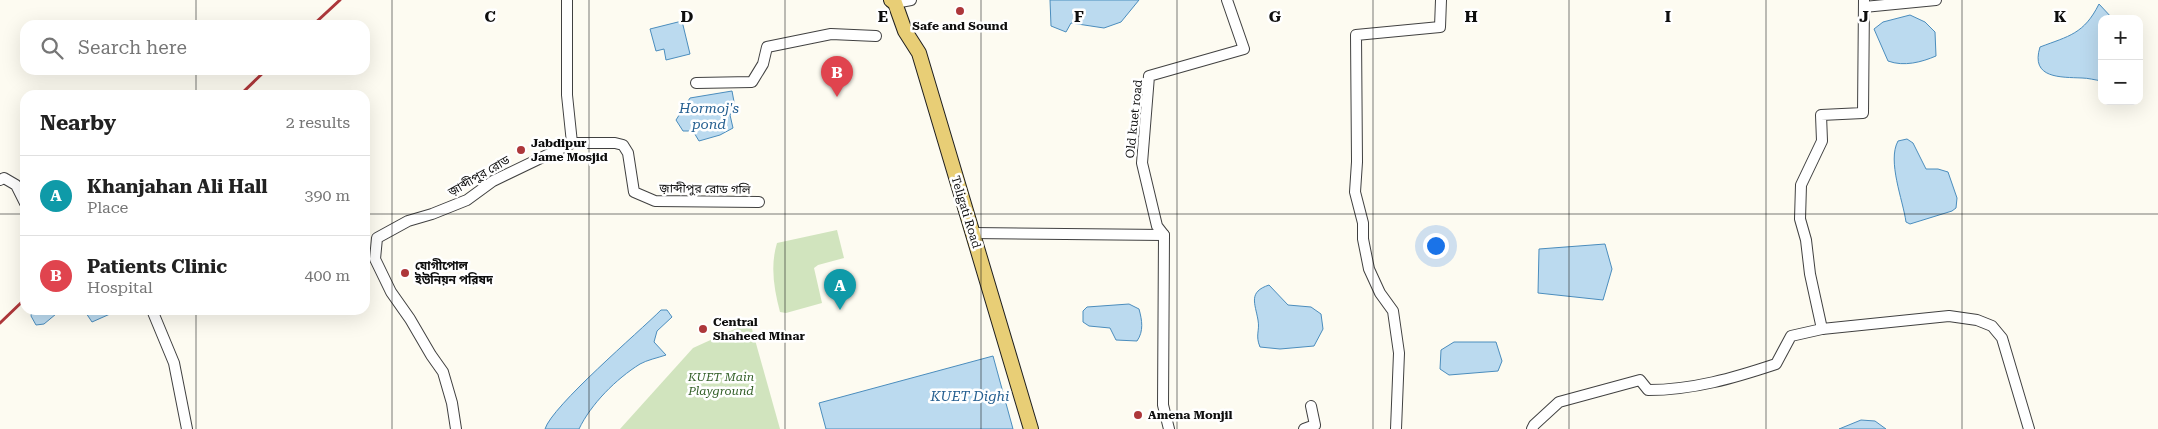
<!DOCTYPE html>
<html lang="en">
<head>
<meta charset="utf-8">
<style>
  :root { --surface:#fff; --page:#f6f6f6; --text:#222; --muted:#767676; --line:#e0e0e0; --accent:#db2777 }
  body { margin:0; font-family:"Roboto Serif","Noto Sans Bengali",serif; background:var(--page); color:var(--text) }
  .controls { position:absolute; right:15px; top:15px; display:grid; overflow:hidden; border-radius:10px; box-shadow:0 5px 20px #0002 }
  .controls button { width:45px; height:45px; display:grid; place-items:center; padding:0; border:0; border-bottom:1px solid var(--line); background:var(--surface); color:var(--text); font:25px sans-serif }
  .you { position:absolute; left:1435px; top:245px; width:18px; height:18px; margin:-12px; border:4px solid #fff; border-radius:50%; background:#1a73e8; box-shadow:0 0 0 8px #1a73e833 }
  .badge { display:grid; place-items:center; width:32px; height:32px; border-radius:50%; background:var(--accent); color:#fff; font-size:16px; font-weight:700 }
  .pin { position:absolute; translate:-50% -41px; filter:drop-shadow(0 1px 2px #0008) }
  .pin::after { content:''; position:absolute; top:26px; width:18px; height:15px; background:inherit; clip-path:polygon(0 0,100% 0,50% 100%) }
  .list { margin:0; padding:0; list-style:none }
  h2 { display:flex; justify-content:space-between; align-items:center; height:65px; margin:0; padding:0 20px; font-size:21px }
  h2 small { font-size:16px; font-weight:400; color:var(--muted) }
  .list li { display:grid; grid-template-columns:32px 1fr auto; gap:15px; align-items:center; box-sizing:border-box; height:80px; padding:0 20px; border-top:1px solid var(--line) }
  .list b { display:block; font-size:19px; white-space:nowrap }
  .list p { margin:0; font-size:16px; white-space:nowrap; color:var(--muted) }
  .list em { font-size:16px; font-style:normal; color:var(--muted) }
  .icon { flex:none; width:28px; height:28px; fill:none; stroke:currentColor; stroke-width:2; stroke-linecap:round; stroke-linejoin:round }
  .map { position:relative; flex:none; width:2158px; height:429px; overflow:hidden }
  .search { position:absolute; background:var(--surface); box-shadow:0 5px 20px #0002; left:20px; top:20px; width:350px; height:55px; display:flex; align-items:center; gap:12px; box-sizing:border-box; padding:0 18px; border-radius:15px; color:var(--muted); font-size:19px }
  .panel { position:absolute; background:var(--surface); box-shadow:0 5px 20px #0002; left:20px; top:90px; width:350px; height:225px; border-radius:15px }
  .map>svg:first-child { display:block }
  .green { fill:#d1e4be }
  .water { fill:#bbdaef; stroke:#4b8dbd }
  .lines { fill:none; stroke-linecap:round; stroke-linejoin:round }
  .minor-casing { stroke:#414141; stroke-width:12 }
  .major-casing { stroke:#1f1f1f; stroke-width:16 }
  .minor { stroke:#fff; stroke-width:10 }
  .major { stroke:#e8ce76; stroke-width:14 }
  .rail { stroke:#ad373a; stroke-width:3 }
  .grid { fill:none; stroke:#0e0e0e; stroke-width:1; stroke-opacity:0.55 }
  .poi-dot { fill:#ad373a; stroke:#fff; stroke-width:2 }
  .labels { text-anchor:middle; stroke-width:5; stroke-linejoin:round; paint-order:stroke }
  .poi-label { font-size:12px; font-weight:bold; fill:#0e0e0e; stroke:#fff; text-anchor:start }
  .street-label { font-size:12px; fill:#0e0e0e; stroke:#fff }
  .park-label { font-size:12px; font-style:italic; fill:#315e26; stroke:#fff }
  .water-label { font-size:14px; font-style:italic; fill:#266091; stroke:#fff }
  .grid-label { font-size:16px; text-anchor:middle; font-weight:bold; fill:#0e0e0e; stroke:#fff; stroke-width:5; stroke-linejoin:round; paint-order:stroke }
</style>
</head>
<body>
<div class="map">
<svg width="2158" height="429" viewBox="0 0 2158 429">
  <rect width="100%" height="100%" fill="#fdfbf1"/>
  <g class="green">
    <path d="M 837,230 L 844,258 L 818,265 L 814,268 L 822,303 L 786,313 L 780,312 C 774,289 770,266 777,243 Z"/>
    <polygon points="750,322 780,429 620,429 693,348"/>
  </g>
  <g class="water">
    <polygon points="1050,0 1139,0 1121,22 1104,28 1071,23 1066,32 1051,26"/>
    <path d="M 2099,4 L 2113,19 L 2102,19 L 2102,81 C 2095,80 2088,78 2082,78 C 2061,77 2030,79 2040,47 C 2069,36 2084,34 2099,4 Z"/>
    <path d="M 1910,15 L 1925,22 L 1935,32 L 1936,56 C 1922,62 1904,67 1888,61 L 1874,29 L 1883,22 Z"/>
    <polygon points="682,21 690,54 666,60 664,49 656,51 650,29"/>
    <polygon points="732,91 735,107 730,115 733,128 720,135 699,141 693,131 683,131 676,120 690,98"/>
    <path d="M 1907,139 L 1913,143 L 1926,169 L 1938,169 L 1948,172 L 1957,198 L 1956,208 L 1952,211 L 1910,224 L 1906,222 C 1903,200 1887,161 1898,141 Z"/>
    <polygon points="1605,244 1612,269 1603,300 1538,293 1539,249"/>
    <path d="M 1269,285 L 1288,305 L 1311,307 L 1321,314 L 1323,329 L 1314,346 L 1280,349 L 1260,347 C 1255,335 1260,331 1258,320 C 1255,303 1248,292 1269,285 Z"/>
    <path d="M 1129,304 L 1139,309 C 1142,320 1144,331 1137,341 L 1116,340 L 1110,328 L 1089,326 L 1083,322 L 1083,311 L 1087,307 Z"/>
    <polygon points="32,310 56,310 56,314 44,324 36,325 31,316"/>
    <polygon points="84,310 119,310 92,322"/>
    <path d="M 661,310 L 667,310 L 672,317 L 657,331 L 654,342 L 666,355 C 657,358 647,360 640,364 C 616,379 591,404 579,429 L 545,429 C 552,406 639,332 661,310 Z"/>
    <polygon points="1454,342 1496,342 1502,361 1498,371 1449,375 1440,369 1441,350"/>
    <polygon points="993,356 1013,429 826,429 819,403"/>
    <polygon points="1861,420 1875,421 1886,429 1839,429"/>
  </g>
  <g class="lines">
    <g class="minor-casing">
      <g id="minor">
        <polyline points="895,3 911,0"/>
        <polyline points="1864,7 1936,0"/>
        <polyline points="696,83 752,82 763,64 767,47 831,34 876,36"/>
        <polyline points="572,143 615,143 623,145 628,153 634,192 655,201 759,202"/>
        <polyline points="0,180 4,178 16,185 25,203"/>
        <polyline points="972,233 1164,235"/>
        <polyline points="152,310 174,363 187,429"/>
        <polyline points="1822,329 1949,316 1977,320 1992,326 2002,338 2029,429"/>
        <polyline points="456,429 452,403 443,372 431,355 410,319 391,292 375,259 377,238 408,221 432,214 467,200 493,181 572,143 567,95 567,0"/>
        <polyline points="1169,429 1163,405 1164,235 1157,226 1142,163 1149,76 1244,49 1227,0"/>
        <polyline points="1304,429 1315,425 1311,406"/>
        <polyline points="1396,429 1399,353 1393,311 1380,293 1369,269 1363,239 1363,223 1355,192 1357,162 1356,35 1440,27 1441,0"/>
        <path d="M 1532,429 L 1534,425 L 1559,402 L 1640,380 L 1648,390 C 1693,390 1734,378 1776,364 L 1791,336 L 1822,329 L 1810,274 L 1806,240 L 1800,219 L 1801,185 L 1822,141 L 1821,115 L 1863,113 L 1864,0"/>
      </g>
    </g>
    <g class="major-casing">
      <polyline id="major" points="891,0 895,3 905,31 919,53 1031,429"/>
    </g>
    <use href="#minor" class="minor"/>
    <use href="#major" class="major"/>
    <g class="rail">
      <polyline points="313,25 340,0"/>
      <polyline points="240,95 266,70"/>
      <polyline points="0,323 25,299"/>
    </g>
  </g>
  <path class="grid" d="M 196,0 L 196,25M 392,0 L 392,429M 589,0 L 589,429M 785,0 L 785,429M 981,0 L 981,429M 1177,0 L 1177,429M 1373,0 L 1373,429M 1569,0 L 1569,429M 1766,0 L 1766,429M 1962,0 L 1962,429M 196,70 L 196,95M 0,214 L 25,214M 365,214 L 2158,214M 196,310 L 196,429"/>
  <g class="poi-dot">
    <circle cx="960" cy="11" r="5"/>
    <circle cx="521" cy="150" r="5"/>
    <circle cx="405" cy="273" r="5"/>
    <circle cx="703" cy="329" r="5"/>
    <circle cx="1138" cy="415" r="5"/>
  </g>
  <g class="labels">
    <g class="poi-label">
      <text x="960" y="30" text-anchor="middle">Safe and Sound</text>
      <text x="531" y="147">Jabdipur<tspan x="531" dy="14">Jame Mosjid</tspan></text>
      <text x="415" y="270">যোগীপোল<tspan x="415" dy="14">ইউনিয়ন পরিষদ</tspan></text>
      <text x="713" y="326">Central<tspan x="713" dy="14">Shaheed Minar</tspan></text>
      <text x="1148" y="419">Amena Monjil</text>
    </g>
    <g class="street-label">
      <text transform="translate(1134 119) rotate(-84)" y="4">Old kuet road</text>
      <text transform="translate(479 176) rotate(-30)" y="4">জ়াব্দীপুর রোড</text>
      <text transform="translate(705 189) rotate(1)" y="4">জ়াব্দীপুর রোড গলি</text>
      <text transform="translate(966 212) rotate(73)" y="4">Teligati Road</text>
    </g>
    <g class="park-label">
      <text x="721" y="381">KUET Main<tspan x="721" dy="14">Playground</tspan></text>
    </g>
    <g class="water-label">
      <text x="709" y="113">Hormoj's<tspan x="709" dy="16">pond</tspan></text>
      <text x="970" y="401">KUET Dighi</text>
    </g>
  </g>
  <g class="grid-label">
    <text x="490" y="22">C</text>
    <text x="687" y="22">D</text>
    <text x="883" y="22">E</text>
    <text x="1079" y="22">F</text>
    <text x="1275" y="22">G</text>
    <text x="1471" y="22">H</text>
    <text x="1668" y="22">I</text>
    <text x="1864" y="22">J</text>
    <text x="2060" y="22">K</text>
  </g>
</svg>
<div class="controls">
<button>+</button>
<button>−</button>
</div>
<div class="you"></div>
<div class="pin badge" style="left:840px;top:310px;background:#0f9aa8">A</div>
<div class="pin badge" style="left:837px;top:97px;background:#e0444e">B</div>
<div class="search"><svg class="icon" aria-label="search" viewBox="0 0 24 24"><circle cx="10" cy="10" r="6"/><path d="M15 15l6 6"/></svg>Search here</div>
<section class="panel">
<h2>Nearby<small>2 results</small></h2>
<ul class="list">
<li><span class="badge" style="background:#0f9aa8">A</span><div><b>Khanjahan Ali Hall</b><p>Place</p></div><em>390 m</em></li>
<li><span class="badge" style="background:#e0444e">B</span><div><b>Patients Clinic</b><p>Hospital</p></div><em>400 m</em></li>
</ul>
</section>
</div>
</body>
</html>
